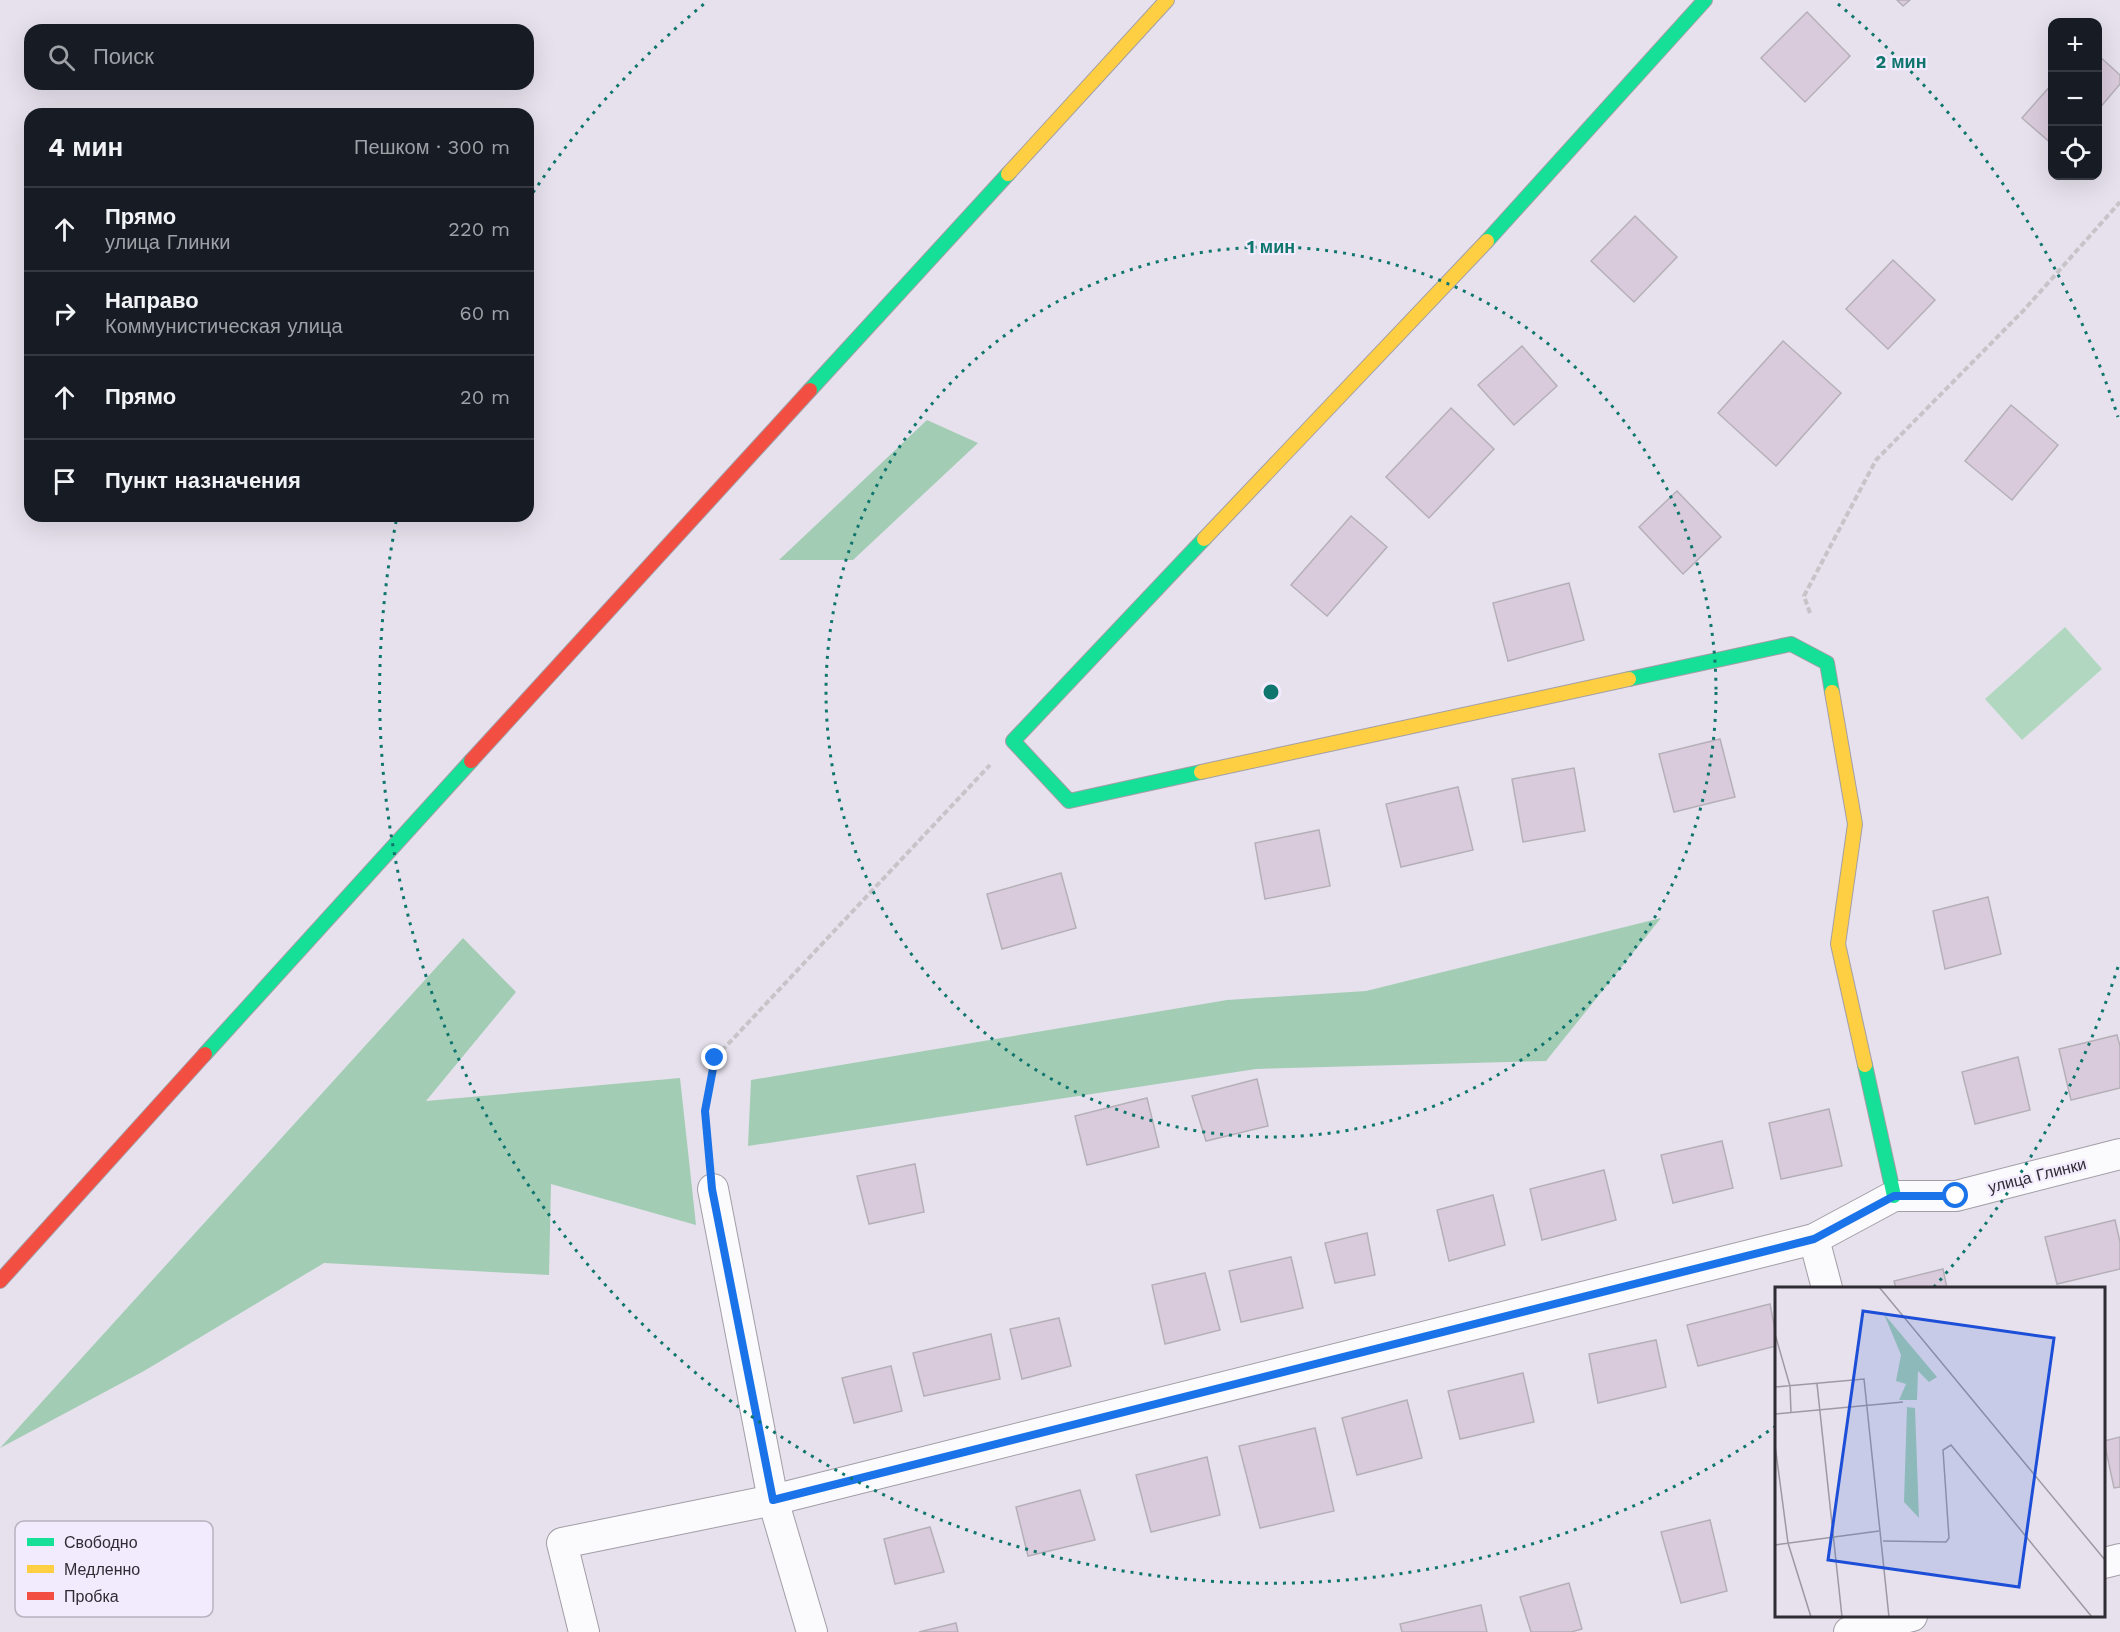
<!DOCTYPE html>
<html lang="ru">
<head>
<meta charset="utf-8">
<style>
  :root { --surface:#171b24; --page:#20242c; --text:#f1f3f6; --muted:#9ea1a6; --line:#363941 }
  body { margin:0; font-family:"Work Sans",sans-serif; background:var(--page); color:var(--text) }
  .controls { position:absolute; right:18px; top:18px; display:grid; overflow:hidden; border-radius:12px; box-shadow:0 6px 24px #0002 }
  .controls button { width:54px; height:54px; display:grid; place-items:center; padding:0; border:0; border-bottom:2px solid var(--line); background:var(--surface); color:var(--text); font:30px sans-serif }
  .stop { position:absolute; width:18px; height:18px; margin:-14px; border:4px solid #1a73e8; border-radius:50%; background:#fff }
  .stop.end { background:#1a73e8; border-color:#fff; box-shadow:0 2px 6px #0008 }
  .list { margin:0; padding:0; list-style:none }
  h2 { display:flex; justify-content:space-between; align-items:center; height:78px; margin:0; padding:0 24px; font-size:26px }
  h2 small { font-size:20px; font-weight:400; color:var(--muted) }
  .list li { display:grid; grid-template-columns:39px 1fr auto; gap:18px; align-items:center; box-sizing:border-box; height:84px; padding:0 24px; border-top:2px solid var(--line) }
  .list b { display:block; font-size:22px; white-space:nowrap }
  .list p { margin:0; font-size:20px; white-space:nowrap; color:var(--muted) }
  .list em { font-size:20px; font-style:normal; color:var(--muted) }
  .icon { flex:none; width:33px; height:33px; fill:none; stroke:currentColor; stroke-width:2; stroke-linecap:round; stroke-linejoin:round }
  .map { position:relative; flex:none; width:2120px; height:1632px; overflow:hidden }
  .search { position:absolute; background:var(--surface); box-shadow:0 6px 24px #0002; left:24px; top:24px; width:510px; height:66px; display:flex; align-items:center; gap:15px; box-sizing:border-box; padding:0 21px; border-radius:18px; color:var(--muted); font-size:22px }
  .panel { position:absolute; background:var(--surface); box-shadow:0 6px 24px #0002; left:24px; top:108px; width:510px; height:414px; border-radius:18px }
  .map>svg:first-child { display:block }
  .green { fill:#b1d7c1 }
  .forest { fill:#a3ccb5 }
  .building { fill:#dacbdc; stroke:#b5b0b8; stroke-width:1.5 }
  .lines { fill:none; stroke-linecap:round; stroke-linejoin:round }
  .street-casing { stroke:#a29ea7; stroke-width:32 }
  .fast-casing { stroke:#a29ea7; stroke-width:16 }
  .slow-casing { stroke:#a29ea7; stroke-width:16 }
  .jam-casing { stroke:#a29ea7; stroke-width:16 }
  .path { stroke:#c6c4c8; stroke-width:4; stroke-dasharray:6 3; stroke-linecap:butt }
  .street { stroke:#fbfafc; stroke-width:30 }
  .fast { stroke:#16e098; stroke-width:14 }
  .slow { stroke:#ffcf43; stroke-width:14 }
  .jam { stroke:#f24e42; stroke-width:14 }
  .route { stroke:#1a73e8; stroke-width:8 }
  .ring { fill:none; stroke:#0f766e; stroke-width:3; stroke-dasharray:3 6 }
  .labels { text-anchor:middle; stroke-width:4.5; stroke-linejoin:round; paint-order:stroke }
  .street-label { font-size:16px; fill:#2f2c33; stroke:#f2eafd }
  .inset-road { fill:none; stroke:#9d99a2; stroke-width:1.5 }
  .view { fill:#1d4ed8; fill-opacity:0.15; stroke:#1d4ed8; stroke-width:3 }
  .inset-edge { fill:none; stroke:#2f2c33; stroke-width:3 }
  .key { fill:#f2eafd; stroke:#b8b1c0; stroke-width:1.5 }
  .key-label { font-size:16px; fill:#2f2c33 }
  .centre { fill:#0f766e; stroke:#f2eafd; stroke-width:3 }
  .ring-label { font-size:18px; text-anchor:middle; font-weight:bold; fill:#0f766e; stroke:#f2eafd; stroke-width:4.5; stroke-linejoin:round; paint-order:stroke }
</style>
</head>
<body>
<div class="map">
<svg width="2120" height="1632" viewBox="0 0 2120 1632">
  <rect width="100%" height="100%" fill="#e6e1ec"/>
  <polygon class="green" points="2065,627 2102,669 2022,740 1985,699"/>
  <g class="forest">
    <polygon points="927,420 978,443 853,560 779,560"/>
    <polygon points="1661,918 1546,1061 1256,1069 748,1146 751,1080 1227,1000 1366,991"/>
    <polygon points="463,938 516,992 426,1101 680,1078 696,1225 551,1184 549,1275 324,1263 144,1371 0,1448"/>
  </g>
  <g class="building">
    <polygon points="1897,0 1910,0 1903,6"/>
    <polygon points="1807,12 1850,56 1805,102 1761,58"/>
    <polygon points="2098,55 2120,75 2120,84 2098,110"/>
    <polygon points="2052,84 2052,144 2022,118"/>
    <polygon points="1635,216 1677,257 1634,302 1591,261"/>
    <polygon points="1893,260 1935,300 1888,349 1846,309"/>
    <polygon points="1783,341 1841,393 1776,466 1718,413"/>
    <polygon points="1522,346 1557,386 1514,425 1478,385"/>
    <polygon points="2011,405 2058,445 2012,500 1965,461"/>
    <polygon points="1451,408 1494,449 1429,518 1386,477"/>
    <polygon points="1677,491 1721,537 1683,574 1639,527"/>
    <polygon points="1351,516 1387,547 1327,616 1291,585"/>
    <polygon points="1569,583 1584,640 1508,661 1493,603"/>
    <polygon points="1720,739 1735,797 1674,812 1659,754"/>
    <polygon points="1574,768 1585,831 1523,842 1512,779"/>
    <polygon points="1458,787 1473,850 1401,867 1386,804"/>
    <polygon points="1319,830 1330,886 1265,899 1255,843"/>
    <polygon points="1061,873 1076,928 1002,949 987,894"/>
    <polygon points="1988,897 2001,954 1945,969 1933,911"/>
    <polygon points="2117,1035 2120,1046 2120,1088 2071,1100 2059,1049"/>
    <polygon points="2018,1057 2030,1110 1975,1124 1962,1072"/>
    <polygon points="1257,1079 1268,1126 1206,1141 1192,1096"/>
    <polygon points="1147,1098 1159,1147 1087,1165 1075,1116"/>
    <polygon points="1829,1109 1842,1166 1781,1179 1769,1123"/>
    <polygon points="1722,1141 1733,1188 1673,1203 1661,1155"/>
    <polygon points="915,1164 924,1212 869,1224 857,1176"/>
    <polygon points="1604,1170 1616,1220 1542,1240 1530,1189"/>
    <polygon points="1493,1195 1505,1245 1449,1261 1437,1210"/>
    <polygon points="2115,1220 2120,1242 2120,1269 2057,1284 2045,1237"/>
    <polygon points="1367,1233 1375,1275 1335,1283 1325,1243"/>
    <polygon points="1291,1257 1303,1308 1241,1322 1229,1271"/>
    <polygon points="1943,1269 1947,1288 1896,1288 1894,1281"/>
    <polygon points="1205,1273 1220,1330 1165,1344 1152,1285"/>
    <polygon points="1770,1304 1776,1335 1776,1346 1698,1366 1687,1325"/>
    <polygon points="1059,1318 1071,1366 1022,1379 1010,1329"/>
    <polygon points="991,1334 1000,1379 924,1396 913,1353"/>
    <polygon points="1656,1340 1666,1387 1598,1403 1589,1354"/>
    <polygon points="891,1366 902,1411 854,1423 842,1378"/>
    <polygon points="1523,1373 1534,1422 1460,1439 1448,1391"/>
    <polygon points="1407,1400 1422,1458 1357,1475 1342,1418"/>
    <polygon points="1315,1428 1334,1511 1260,1528 1239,1446"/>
    <polygon points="2120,1437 2120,1487 2114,1488 2104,1441"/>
    <polygon points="1207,1457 1220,1515 1151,1532 1136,1475"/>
    <polygon points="1080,1490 1095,1540 1028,1556 1016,1507"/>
    <polygon points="1710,1520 1727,1591 1681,1603 1661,1532"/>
    <polygon points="930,1527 944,1572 895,1584 884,1539"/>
    <polygon points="1569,1583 1582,1629 1571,1632 1531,1632 1520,1597"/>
    <polygon points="1481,1605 1487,1632 1402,1632 1400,1624"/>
    <polygon points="956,1623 958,1632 919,1632"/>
  </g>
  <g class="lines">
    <g class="street-casing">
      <g id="street">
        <polyline points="713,1189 773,1500 812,1632"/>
        <polyline points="1814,1239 1827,1288"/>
        <polyline points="2104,1563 2120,1559"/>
        <polyline points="584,1632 562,1543 773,1500 1814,1239 1894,1196 1956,1196 2120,1154"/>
        <polyline points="1849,1632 1912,1616"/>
      </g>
    </g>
    <g class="fast-casing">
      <g id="fast">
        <polyline points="1487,241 1705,0"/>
        <polyline points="810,390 1008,174"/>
        <polyline points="1629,679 1791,644 1827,663 1832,692"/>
        <polyline points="1201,772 1069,801 1013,741 1204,539"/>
        <polyline points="205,1054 471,761"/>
        <polyline points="1865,1065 1894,1196"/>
      </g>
    </g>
    <g class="slow-casing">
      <g id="slow">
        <polyline points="1008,174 1167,0"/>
        <polyline points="1204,539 1487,241"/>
        <polyline points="1832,692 1855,824 1838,944 1865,1065"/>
        <polyline points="1201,772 1629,679"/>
      </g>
    </g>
    <g class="jam-casing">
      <g id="jam">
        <polyline points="471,761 810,390"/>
        <polyline points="0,1281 205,1054"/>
      </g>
    </g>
    <g class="path">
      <polyline points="1810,613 1804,596 1876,460 2024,310 2120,202"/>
      <polyline points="709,1155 705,1111 715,1058 990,765"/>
    </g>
    <use href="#street" class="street"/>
    <use href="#fast" class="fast"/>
    <use href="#slow" class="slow"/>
    <use href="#jam" class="jam"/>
  </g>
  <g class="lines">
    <polyline class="route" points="715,1058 705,1111 712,1189 773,1500 1814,1239 1894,1196 1956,1196"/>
  </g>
  <g class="ring">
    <circle cx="1271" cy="692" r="445"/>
    <path d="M2118 967A891 891 0 0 1 1933 1288M1776 1426A891 891 0 0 1 396 522M528 200A891 891 0 0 1 704 4M1838 4A891 891 0 0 1 2118 417"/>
  </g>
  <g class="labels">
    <g class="street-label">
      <text transform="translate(2037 1175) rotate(-14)" y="6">улица Глинки</text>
    </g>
  </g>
  <g transform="translate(1775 1287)">
    <rect width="330" height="330" fill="#e6e1ec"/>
    <path d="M 109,27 L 162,90 L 154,95 L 143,84 L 142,113 L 124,113 L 131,97 L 121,94 L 126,68 ZM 132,120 L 140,121 L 144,231 L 129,215 Z" fill="#a3ccb5"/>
    <path class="inset-road" d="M 104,0 L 330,273M 0,47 L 15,99 L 16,126M 42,97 L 67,330M 0,100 L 89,92 L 114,330M 0,127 L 128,115M 0,158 L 13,256 L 36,330M 108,254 L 171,255 L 174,251 L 168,163 L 176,158 L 317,330M 0,258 L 104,244"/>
    <path class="view" d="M 88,24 L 279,51 L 244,300 L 53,273 Z"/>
    <rect width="330" height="330" class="inset-edge"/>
  </g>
  <rect x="15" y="1521" width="198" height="96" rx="9" class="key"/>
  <rect x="27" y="1538" width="27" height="8" fill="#16e098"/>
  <rect x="27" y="1565" width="27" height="8" fill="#ffcf43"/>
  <rect x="27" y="1592" width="27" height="8" fill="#f24e42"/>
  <g class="key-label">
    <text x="64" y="1548">Свободно</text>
    <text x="64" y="1575">Медленно</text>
    <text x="64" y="1602">Пробка</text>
  </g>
  <circle cx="1271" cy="692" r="9" class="centre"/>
  <g class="ring-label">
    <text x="1901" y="68">2 мин</text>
    <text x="1271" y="253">1 мин</text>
  </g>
</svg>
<div class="controls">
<button>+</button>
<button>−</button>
<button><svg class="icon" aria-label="locate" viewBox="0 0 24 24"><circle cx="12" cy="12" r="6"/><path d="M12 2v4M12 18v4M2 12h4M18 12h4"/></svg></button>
</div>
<div class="stop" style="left:1956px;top:1196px"></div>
<div class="stop end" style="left:715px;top:1058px"></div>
<div class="search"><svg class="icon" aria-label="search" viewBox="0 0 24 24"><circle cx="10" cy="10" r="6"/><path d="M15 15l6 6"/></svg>Поиск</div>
<section class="panel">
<h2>4 мин<small>Пешком · 300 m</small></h2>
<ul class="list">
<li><svg class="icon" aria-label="ahead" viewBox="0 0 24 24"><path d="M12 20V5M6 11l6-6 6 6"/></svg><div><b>Прямо</b><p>улица Глинки</p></div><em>220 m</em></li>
<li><svg class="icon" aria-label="right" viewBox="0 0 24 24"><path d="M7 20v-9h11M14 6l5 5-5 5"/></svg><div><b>Направо</b><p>Коммунистическая улица</p></div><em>60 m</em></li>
<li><svg class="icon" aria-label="ahead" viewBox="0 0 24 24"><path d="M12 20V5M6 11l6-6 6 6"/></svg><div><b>Прямо</b></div><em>20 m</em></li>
<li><svg class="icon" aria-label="arrive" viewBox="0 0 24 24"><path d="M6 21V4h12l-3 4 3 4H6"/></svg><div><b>Пункт назначения</b></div></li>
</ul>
</section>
</div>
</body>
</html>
